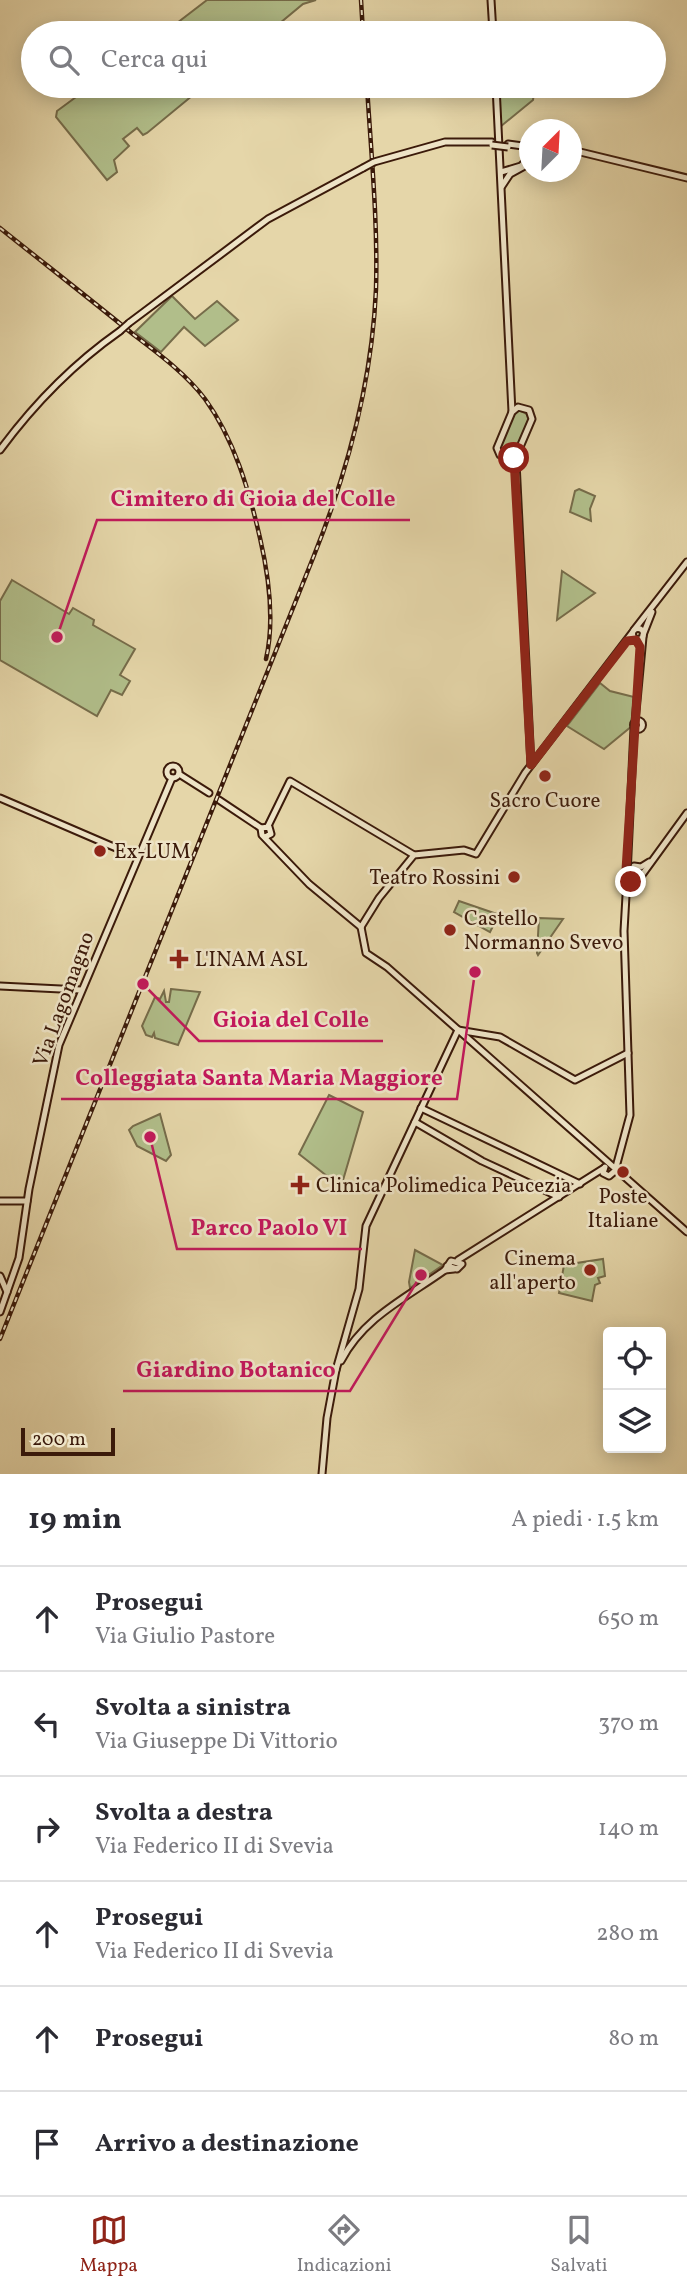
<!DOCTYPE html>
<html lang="it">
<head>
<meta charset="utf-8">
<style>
  :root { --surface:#fff; --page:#f2f2f3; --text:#2b2b33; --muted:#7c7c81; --line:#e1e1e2; --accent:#8f2418 }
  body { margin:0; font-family:Vollkorn,serif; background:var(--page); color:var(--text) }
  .controls { position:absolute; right:21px; bottom:21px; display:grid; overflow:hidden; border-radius:7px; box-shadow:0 4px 18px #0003 }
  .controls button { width:63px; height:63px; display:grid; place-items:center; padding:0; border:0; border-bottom:2px solid var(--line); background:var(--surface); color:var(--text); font:35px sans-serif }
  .compass { position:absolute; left:519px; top:119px; width:63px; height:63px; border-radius:50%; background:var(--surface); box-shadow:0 4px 18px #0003; rotate:24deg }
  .scale { position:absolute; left:21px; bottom:18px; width:94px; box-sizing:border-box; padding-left:7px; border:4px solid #3b1a0a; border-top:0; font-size:19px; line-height:24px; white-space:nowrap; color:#3b1a0a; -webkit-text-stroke:5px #eee4c7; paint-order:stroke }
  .stop { position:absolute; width:21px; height:21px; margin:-16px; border:5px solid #8f2418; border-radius:50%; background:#fff }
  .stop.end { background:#8f2418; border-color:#fff; box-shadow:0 2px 7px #0008 }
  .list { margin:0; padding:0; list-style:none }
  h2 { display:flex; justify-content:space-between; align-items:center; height:91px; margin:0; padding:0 28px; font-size:30px }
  h2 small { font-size:23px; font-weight:400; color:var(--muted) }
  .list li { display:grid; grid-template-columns:46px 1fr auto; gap:21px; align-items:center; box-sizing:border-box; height:105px; padding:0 28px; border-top:2px solid var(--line) }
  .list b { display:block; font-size:26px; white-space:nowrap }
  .list p { margin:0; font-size:23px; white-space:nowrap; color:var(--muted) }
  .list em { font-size:23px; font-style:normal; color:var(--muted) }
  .icon { flex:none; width:38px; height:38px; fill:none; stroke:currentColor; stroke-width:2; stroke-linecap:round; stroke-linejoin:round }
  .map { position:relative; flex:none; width:687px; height:1474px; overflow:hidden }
  .search { position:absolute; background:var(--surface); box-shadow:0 4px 18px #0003; left:21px; right:21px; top:21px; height:77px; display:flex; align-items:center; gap:18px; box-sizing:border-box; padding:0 24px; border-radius:38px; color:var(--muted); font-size:26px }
  .sheet { height:721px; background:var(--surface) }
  nav { display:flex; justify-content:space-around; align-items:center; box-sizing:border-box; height:98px; border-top:2px solid var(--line); background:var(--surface); font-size:19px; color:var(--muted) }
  nav a { display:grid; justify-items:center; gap:4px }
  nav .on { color:var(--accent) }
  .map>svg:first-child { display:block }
  .green { fill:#b1be8a; stroke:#766c4a; stroke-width:2 }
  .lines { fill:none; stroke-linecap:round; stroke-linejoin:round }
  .secondary-casing { stroke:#3b1a0a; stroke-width:9 }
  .secondary { stroke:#eee4c7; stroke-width:5 }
  .rail-casing { stroke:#3b1a0a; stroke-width:4.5 }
  .rail { stroke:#eee4c7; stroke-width:2; stroke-dasharray:5; stroke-linecap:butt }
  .secondary-bridge-casing { stroke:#3b1a0a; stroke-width:9; stroke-linecap:butt }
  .secondary-bridge { stroke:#eee4c7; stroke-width:5 }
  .route { stroke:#8f2418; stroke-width:9 }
  .poi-dot { fill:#8f2418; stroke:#eee4c7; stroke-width:2.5 }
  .labels { text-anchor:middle; stroke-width:5; stroke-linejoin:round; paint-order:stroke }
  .poi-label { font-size:21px; fill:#3b1a0a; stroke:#eee4c7; text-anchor:start }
  .street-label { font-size:21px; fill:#3b1a0a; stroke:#eee4c7 }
  .leader { fill:none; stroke:#c2185b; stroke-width:2.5 }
  .callout-dot { fill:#c2185b; stroke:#eee4c7; stroke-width:2.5 }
  .callout-label { font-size:23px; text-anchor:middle; font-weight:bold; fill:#c2185b; stroke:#eee4c7; stroke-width:5; stroke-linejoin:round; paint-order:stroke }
</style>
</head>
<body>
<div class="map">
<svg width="687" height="1474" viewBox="0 0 687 1474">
  <rect width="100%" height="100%" fill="#e5d6a9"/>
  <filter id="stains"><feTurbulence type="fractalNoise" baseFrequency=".00286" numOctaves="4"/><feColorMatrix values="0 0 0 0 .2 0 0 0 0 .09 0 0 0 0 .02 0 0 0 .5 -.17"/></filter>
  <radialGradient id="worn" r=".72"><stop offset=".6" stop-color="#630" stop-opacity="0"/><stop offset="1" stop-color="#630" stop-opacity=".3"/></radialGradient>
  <g class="green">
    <polygon points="207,0 316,0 303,4 268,33 164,33"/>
    <polygon points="91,86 204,86 147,133 143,135 137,128 123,139 129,146 114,160 117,172 107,180 56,117 57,111"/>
    <polygon points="498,86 535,86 533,100 500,127"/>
    <polygon points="172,296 195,319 217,301 238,320 205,346 184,327 161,352 135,332"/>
    <polygon points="519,410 527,414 529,419 514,453 508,455 502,453 500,446 515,412"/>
    <polygon points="579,489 595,496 590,509 591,521 570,512 575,491"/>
    <polygon points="562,571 595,593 557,620"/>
    <polygon points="12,580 69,614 73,608 94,620 93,625 135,649 120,675 130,681 122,695 111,690 97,716 0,660 0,601"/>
    <polygon points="600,683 610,691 634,697 632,726 604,749 567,726"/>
    <polygon points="459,901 497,914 492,920 495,922 490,932 454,912"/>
    <polygon points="539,918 563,919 538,955 537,953"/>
    <polygon points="171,989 200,992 178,1045 155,1038 154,1033 152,1037 146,1035 142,1026 155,997 160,999 164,991 166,1002 169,1002"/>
    <polygon points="329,1095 363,1112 341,1187 299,1154"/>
    <polygon points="160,1114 171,1155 166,1161 137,1146 129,1130 133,1126"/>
    <polygon points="415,1250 443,1265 410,1288 409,1282"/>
    <polygon points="603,1259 605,1276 598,1278 600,1283 595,1285 592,1301 559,1293 564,1265"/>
  </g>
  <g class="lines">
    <g class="secondary-casing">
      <g id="secondary">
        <polyline points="491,0 493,33"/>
        <polyline points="496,86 512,412"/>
        <polyline points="508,144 530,147"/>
        <polyline points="572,150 687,178"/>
        <polyline points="374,162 445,142 492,142"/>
        <polyline points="501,172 521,166 530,157"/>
        <polyline points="502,186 510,174 530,163"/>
        <polyline points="129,323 268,219 363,168"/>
        <polygon points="518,407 529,410 532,419 517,454 509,459 500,455 497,448 512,412"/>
        <path d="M 0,450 C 34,404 73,364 120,331"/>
        <polyline points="513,459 516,462 531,765"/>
        <circle cx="638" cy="634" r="5.5"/>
        <polyline points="634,630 687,562"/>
        <polyline points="643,635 652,612"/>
        <circle cx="638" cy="725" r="4.5"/>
        <polyline points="635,722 643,637"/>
        <circle cx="173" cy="772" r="6"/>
        <polyline points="179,774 209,793"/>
        <polyline points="0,798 137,857"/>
        <polyline points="219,800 261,828 269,827 271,834 265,837"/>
        <polyline points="268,826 290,781 414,855"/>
        <polyline points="261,828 262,835 309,884 361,927"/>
        <polyline points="634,866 641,867 649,862"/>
        <circle cx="633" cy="876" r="6"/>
        <polyline points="627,875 634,728"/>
        <polyline points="639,879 687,813"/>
        <polyline points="361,927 366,953 387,967 687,1232"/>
        <polyline points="361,927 379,898 414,855 464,850 476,854 525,773 632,633"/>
        <polyline points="0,986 81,990"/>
        <polyline points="458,1030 500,1037 575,1080 628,1053"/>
        <polyline points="421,1108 580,1184"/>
        <polyline points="415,1122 482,1161 559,1197"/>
        <polyline points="605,1167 603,1173 609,1176 616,1170"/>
        <polyline points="616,1167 630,1115 624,931 627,878"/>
        <polyline points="0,1201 27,1201"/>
        <polyline points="458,1260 604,1168"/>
        <polyline points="445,1270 451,1261 462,1264 457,1269 447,1266"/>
        <polyline points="0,1276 7,1292"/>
        <polyline points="0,1312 19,1258 29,1189 59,1045 172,778"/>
        <path d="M 341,1361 C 364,1317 406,1298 445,1270 L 454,1269"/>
        <polyline points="336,1370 359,1289 366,1226 458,1030"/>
        <polyline points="322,1474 327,1418 336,1370"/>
      </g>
    </g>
    <use href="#secondary" class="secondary"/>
    <g class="rail-casing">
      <g id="rail">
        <polyline points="361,0 363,33"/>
        <path d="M 0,228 C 45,264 90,299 134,335 C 159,354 186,374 205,399 C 234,439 249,490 260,538 C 269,577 275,620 266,659"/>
        <path d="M 0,1339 L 313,558 C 348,471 372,383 376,289 C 378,221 371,153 367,86"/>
      </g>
    </g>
    <use href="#rail" class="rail"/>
    <g class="secondary-bridge-casing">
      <g id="secondary-bridge">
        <polyline points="492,145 508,147"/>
        <polyline points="363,168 374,162"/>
        <polyline points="120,331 129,323"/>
      </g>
    </g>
    <use href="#secondary-bridge" class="secondary-bridge"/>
  </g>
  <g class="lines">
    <polyline class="route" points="514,458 531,765 627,641 636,640 640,647 626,870 631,882"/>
  </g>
  <g class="poi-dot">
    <circle cx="545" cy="776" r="7"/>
    <circle cx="100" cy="851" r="7"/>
    <circle cx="514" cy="877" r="7"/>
    <circle cx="450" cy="930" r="7"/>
    <path d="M175.5 948.5h7v7h7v7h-7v7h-7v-7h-7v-7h7z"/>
    <circle cx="623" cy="1172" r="7"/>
    <path d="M296.5 1174.5h7v7h7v7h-7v7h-7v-7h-7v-7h7z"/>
    <circle cx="590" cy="1270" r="7"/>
  </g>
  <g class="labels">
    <g class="poi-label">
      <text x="545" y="807" text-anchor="middle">Sacro Cuore</text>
      <text x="114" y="858">Ex-LUM</text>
      <text x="500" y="884" text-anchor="end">Teatro Rossini</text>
      <text x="464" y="925">Castello<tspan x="464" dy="24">Normanno Svevo</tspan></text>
      <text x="195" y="966">L'INAM ASL</text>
      <text x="316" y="1192">Clinica Polimedica Peucezia</text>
      <text x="623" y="1203" text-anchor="middle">Poste<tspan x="623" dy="24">Italiane</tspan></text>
      <text x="576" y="1265" text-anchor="end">Cinema<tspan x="576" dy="24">all'aperto</tspan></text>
    </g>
    <g class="street-label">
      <text transform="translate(63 999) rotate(-70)" y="7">Via Lagomagno</text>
    </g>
  </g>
  <path class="leader" d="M57 637L97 520H410M143 984L199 1041H383M475 972L457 1099H61M150 1137L177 1249H362M421 1275L350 1391H123"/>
  <g class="callout-dot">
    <circle cx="57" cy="637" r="7"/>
    <circle cx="143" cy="984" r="7"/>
    <circle cx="475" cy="972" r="7"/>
    <circle cx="150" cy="1137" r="7"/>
    <circle cx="421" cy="1275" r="7"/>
  </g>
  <g class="callout-label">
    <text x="253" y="506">Cimitero di Gioia del Colle</text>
    <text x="291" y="1027">Gioia del Colle</text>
    <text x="259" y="1085">Colleggiata Santa Maria Maggiore</text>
    <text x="269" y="1235">Parco Paolo VI</text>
    <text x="236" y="1377">Giardino Botanico</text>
  </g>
  <rect width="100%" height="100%" filter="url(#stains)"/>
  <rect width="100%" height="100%" fill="url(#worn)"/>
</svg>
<div class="controls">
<button><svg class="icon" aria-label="locate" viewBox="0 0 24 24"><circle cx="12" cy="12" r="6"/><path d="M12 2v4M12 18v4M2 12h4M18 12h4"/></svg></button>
<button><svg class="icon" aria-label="layers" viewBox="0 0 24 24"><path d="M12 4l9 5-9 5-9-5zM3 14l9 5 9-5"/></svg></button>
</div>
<svg class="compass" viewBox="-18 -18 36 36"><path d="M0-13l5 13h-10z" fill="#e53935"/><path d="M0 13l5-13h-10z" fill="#7c7c81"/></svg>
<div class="scale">200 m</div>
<div class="stop" style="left:514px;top:458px"></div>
<div class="stop end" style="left:631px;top:882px"></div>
<div class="search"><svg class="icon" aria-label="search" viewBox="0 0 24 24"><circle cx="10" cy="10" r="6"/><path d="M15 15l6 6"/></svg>Cerca qui</div>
</div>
<section class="sheet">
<h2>19 min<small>A piedi · 1.5 km</small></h2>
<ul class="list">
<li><svg class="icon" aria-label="ahead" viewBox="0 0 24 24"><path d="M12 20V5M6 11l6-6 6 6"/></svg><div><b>Prosegui</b><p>Via Giulio Pastore</p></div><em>650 m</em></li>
<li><svg class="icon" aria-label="left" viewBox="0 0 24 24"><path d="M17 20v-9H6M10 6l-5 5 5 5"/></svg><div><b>Svolta a sinistra</b><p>Via Giuseppe Di Vittorio</p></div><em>370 m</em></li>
<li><svg class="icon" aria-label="right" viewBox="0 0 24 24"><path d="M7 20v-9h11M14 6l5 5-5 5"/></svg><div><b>Svolta a destra</b><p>Via Federico II di Svevia</p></div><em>140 m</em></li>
<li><svg class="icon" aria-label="ahead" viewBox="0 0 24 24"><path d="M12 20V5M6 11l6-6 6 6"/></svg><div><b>Prosegui</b><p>Via Federico II di Svevia</p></div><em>280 m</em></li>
<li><svg class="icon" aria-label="ahead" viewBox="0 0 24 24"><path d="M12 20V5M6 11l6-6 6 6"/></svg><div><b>Prosegui</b></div><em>80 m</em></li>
<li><svg class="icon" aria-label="arrive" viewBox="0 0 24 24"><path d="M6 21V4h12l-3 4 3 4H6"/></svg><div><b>Arrivo a destinazione</b></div></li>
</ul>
</section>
<nav>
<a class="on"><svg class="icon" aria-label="map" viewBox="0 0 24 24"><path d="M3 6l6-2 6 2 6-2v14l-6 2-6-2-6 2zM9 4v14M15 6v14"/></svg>Mappa</a>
<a><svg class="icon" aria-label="directions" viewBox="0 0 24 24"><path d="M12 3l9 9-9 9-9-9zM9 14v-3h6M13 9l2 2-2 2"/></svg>Indicazioni</a>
<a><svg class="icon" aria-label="saved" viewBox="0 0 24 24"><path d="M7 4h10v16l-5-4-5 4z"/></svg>Salvati</a>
</nav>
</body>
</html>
